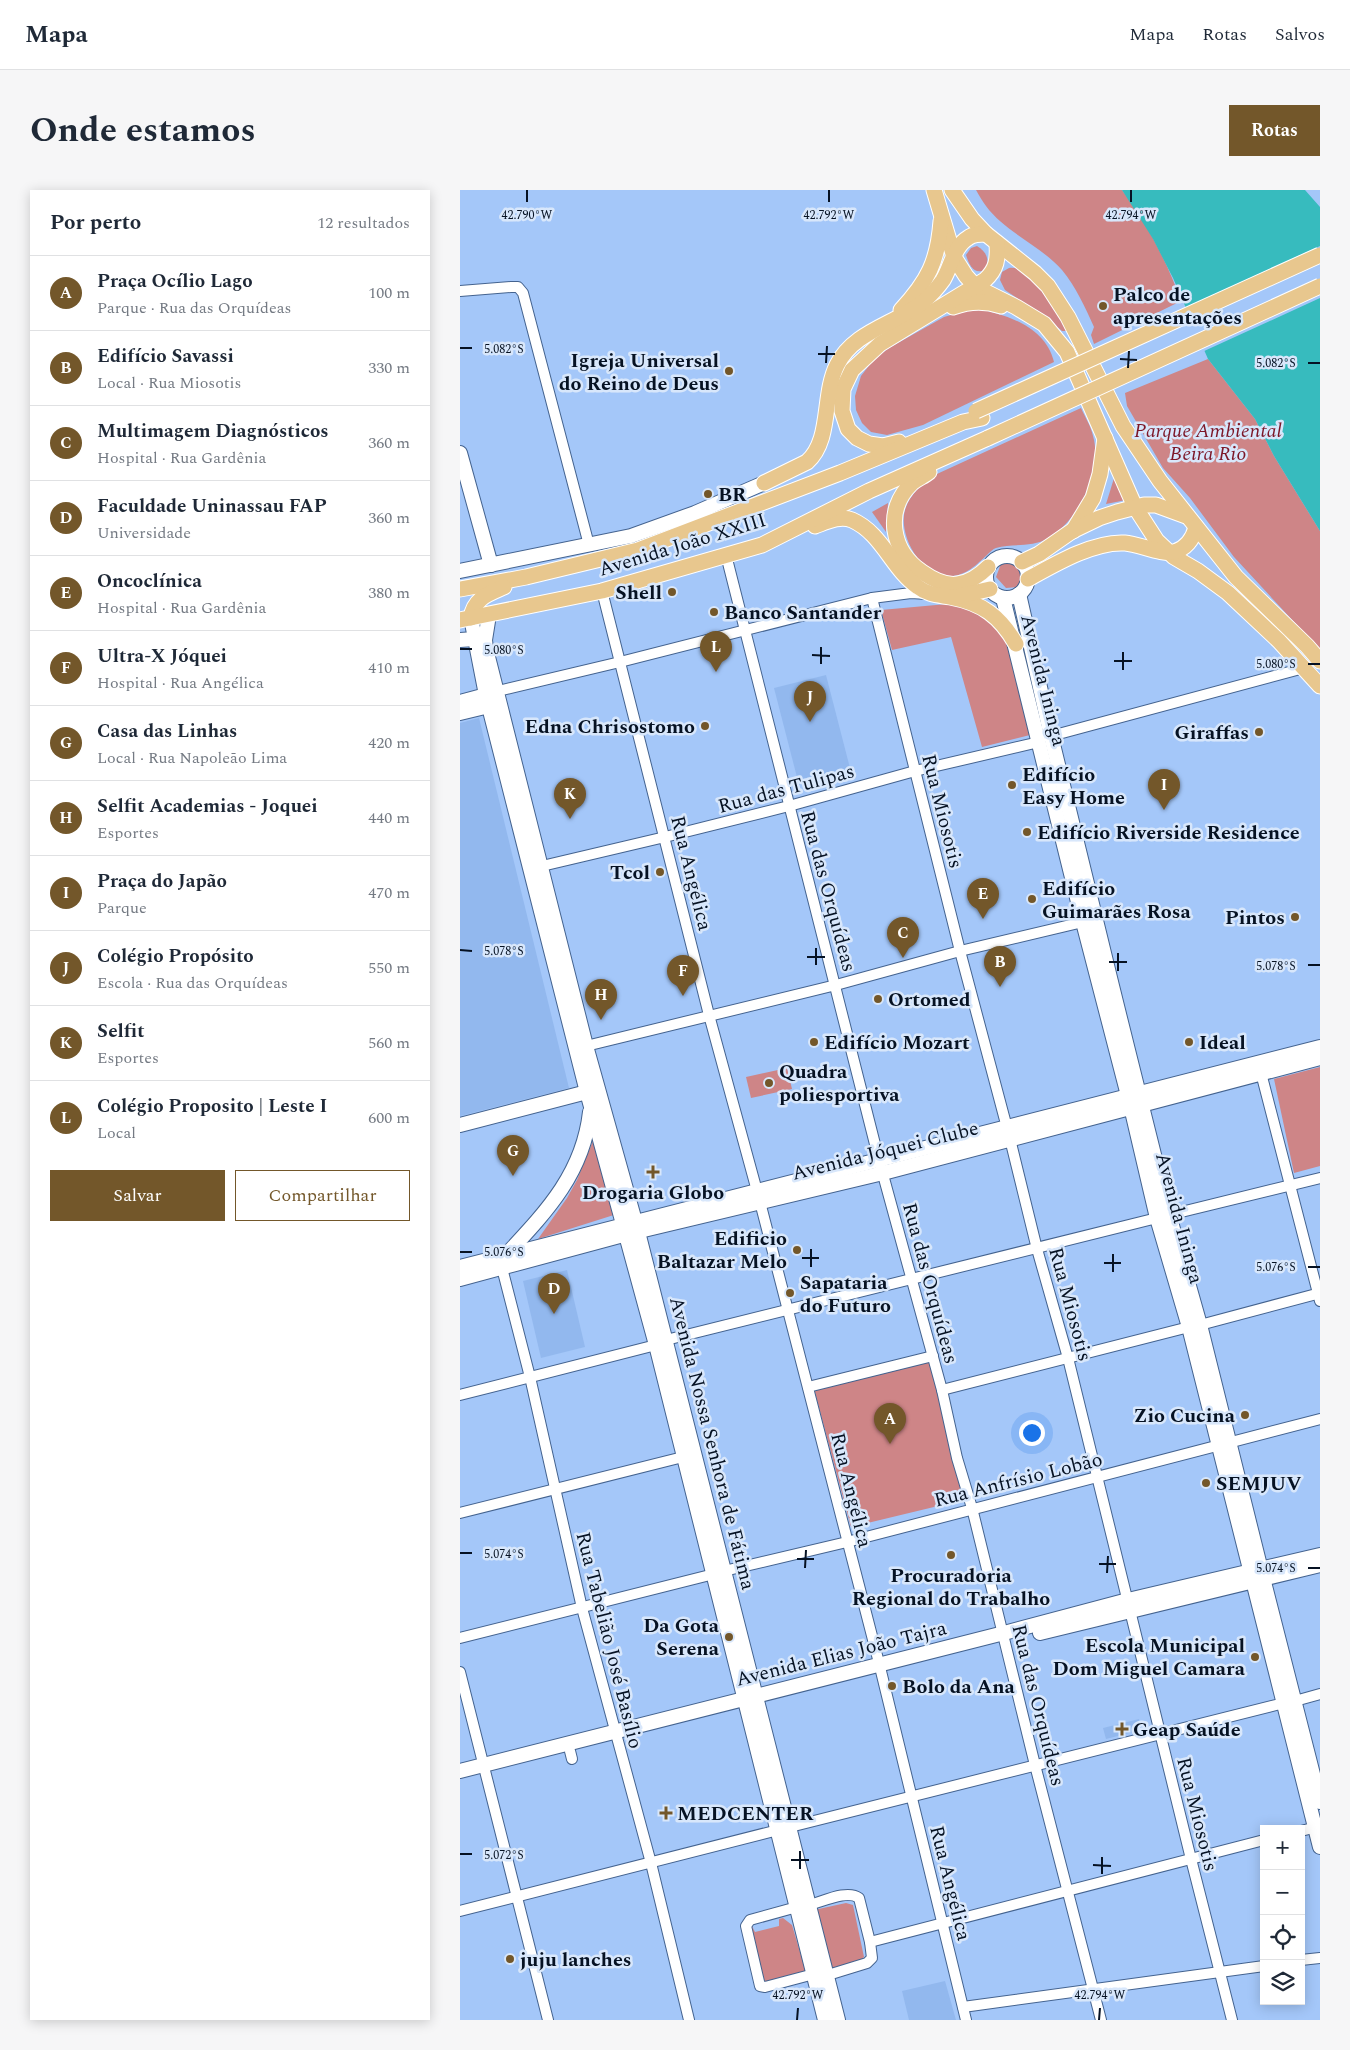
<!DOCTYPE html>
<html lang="pt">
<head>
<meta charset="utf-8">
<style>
  :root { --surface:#fff; --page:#f6f6f7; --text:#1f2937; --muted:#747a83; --line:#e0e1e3; --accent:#73572a }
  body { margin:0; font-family:Spectral,serif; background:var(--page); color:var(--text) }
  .controls { position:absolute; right:15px; bottom:15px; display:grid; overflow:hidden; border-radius:0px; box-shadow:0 2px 12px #0003 }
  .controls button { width:45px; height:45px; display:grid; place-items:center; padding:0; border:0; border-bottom:1px solid var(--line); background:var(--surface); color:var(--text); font:25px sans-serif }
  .you { position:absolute; left:571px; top:1242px; width:18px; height:18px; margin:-12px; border:4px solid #fff; border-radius:50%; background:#1a73e8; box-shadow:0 0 0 8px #1a73e833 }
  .badge { display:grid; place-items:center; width:32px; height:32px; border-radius:50%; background:var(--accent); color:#fff; font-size:16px; font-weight:700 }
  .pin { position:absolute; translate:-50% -41px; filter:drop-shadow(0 1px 2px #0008) }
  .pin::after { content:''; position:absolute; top:26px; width:18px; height:15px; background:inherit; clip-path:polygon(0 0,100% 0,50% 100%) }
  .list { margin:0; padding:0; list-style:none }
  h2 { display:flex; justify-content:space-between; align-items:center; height:65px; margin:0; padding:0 20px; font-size:21px }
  h2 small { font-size:16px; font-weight:400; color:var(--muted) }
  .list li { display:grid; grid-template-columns:32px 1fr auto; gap:15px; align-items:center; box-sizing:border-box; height:75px; padding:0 20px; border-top:1px solid var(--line) }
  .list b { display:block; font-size:19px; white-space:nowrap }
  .list p { margin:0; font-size:16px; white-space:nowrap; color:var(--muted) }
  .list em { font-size:16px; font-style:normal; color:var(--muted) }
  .actions { display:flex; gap:10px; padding:15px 20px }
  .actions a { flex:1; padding:11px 0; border:1px solid var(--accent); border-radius:0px; text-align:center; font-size:18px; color:var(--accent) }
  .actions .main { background:var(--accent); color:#fff }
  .icon { flex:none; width:28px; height:28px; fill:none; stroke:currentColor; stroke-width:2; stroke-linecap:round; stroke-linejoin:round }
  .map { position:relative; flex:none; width:860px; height:1830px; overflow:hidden; border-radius:0px }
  header { display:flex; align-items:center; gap:30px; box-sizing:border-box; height:70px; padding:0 25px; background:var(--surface); border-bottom:1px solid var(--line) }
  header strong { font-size:24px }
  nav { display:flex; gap:28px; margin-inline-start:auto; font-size:18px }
  .intro { display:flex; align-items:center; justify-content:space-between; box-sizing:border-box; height:120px; padding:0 30px }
  h1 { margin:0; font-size:35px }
  .button { padding:12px 22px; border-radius:0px; background:var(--accent); color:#fff; font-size:18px; font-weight:700 }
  main { display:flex; gap:30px; padding:0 30px }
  aside { flex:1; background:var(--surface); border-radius:0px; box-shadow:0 2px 12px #0003 }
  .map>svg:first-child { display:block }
  .built { fill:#92b8ee }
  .green { fill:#ce8587 }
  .water { fill:#37bbbe }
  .pier { fill:#a4c7f9 }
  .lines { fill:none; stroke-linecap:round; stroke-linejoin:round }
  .street-casing { stroke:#44638f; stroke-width:12 }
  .secondary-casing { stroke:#44638f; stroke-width:16 }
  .primary-casing { stroke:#fff; stroke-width:17 }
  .street { stroke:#fff; stroke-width:10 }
  .secondary { stroke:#fff; stroke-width:14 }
  .primary { stroke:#e8c78e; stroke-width:15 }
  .primary-bridge-casing { stroke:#fff; stroke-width:17; stroke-linecap:butt }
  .primary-bridge { stroke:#e8c78e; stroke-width:15 }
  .ticks { fill:none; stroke:#061223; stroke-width:2 }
  .poi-dot { fill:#73572a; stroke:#d8e7fb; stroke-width:2 }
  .labels { text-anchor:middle; stroke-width:5; stroke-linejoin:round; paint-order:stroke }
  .poi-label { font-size:20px; font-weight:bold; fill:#061223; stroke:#d8e7fb; text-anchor:start }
  .park-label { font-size:20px; font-style:italic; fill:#7c1728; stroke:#d8e7fb }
  .street-label { font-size:20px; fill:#061223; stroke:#d8e7fb }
  .ticks-label { font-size:12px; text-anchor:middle; fill:#061223; stroke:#d8e7fb; stroke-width:5; stroke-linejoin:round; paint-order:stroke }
</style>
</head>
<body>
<header>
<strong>Mapa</strong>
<nav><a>Mapa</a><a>Rotas</a><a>Salvos</a></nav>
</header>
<div class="intro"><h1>Onde estamos</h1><a class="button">Rotas</a></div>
<main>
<aside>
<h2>Por perto<small>12 resultados</small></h2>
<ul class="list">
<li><span class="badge">A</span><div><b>Praça Ocílio Lago</b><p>Parque · Rua das Orquídeas</p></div><em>100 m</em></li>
<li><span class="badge">B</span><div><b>Edifício Savassi</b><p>Local · Rua Miosotis</p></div><em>330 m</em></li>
<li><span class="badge">C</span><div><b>Multimagem Diagnósticos</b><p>Hospital · Rua Gardênia</p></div><em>360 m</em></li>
<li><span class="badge">D</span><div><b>Faculdade Uninassau FAP</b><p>Universidade</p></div><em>360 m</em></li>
<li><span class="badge">E</span><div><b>Oncoclínica</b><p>Hospital · Rua Gardênia</p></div><em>380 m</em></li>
<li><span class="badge">F</span><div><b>Ultra-X Jóquei</b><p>Hospital · Rua Angélica</p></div><em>410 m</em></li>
<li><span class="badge">G</span><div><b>Casa das Linhas</b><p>Local · Rua Napoleão Lima</p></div><em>420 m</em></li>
<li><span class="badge">H</span><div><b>Selfit Academias - Joquei</b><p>Esportes</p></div><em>440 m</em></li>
<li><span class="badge">I</span><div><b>Praça do Japão</b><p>Parque</p></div><em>470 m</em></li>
<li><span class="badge">J</span><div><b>Colégio Propósito</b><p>Escola · Rua das Orquídeas</p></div><em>550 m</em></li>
<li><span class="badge">K</span><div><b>Selfit</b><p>Esportes</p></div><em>560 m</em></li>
<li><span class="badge">L</span><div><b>Colégio Proposito | Leste I</b><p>Local</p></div><em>600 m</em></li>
</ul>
<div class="actions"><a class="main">Salvar</a><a>Compartilhar</a></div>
</aside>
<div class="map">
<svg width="860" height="1830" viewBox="0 0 860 1830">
  <rect width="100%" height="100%" fill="#a4c7f9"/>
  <g class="built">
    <polygon points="366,485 391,582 339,595 314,498"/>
    <polygon points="19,528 109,898 0,926 0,533"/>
    <polygon points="107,1080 125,1157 81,1168 63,1091"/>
    <polygon points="679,1529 681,1540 646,1549 643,1538"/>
    <polygon points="485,1791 496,1830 449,1830 442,1801"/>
  </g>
  <g class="green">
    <path d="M 516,0 L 662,0 C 687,34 707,71 721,111 L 634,154 L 631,145 L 634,137 C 625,117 616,97 602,80 C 581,56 545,42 526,16 C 522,11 519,5 516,0 Z"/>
    <path d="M 517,56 C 527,62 530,70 525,80 C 514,85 509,75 506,65 L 511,58 Z"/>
    <path d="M 549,78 C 575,75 599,121 607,141 L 602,141 L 588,129 L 545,100 L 540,90 L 542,82 Z"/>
    <path d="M 515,118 C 547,125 585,136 594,172 L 463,235 L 427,245 L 411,242 L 402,233 L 396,220 L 395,206 L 401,186 L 414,169 L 429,158 L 484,127 Z"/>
    <polygon points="748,169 795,229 814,266 860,341 860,460 774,367 730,308 703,278 667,216 665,203"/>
    <path d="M 621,218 C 625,227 631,236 633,246 C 643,280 619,331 588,348 C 573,358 552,353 536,358 C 533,359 530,362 527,365 C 516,375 505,387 488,386 C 460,386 436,342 446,317 C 450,306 459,298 466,289 Z"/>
    <polygon points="655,285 666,310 646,314"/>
    <polygon points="428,313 426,342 412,322"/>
    <polygon points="542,371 554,371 564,380 563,390 559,397 546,398 536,387"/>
    <polygon points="487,414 512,418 543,440 574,544 522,557 491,447 432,460 421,420"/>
    <polygon points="860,877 860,976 834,983 814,889"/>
    <polygon points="327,878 332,899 291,908 286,887"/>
    <polygon points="135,946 157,1024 78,1049 107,1008 117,990"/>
    <polygon points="470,1170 503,1310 391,1337 354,1199"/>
    <polygon points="386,1713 393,1715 404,1767 401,1770 371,1778 354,1720"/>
    <polygon points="323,1728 332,1735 346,1782 305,1792 303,1795 287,1739 292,1736 295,1742 319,1736 319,1729"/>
  </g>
  <polygon class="water" points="662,0 845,0 860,17 860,341 814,266 795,229 748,169 713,88 693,49"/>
  <polygon class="pier" points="860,56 860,108 742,162 723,119"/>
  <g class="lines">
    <g class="street-casing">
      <g id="street">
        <polyline points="0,101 51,97 58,97 63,103 129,355"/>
        <polyline points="266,365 419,970 482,1200 497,1268 512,1318 575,1575 641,1830"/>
        <polyline points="142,401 249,825 297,1001"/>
        <polyline points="412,408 500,761 550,949 577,1059 608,1168 731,1669 772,1830"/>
        <polyline points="38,501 160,472 412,408 451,403 467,404"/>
        <polyline points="591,546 844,478"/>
        <polyline points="82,676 205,647 329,616 455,581 579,552"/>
        <polyline points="126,856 376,795 500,761 623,732"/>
        <polyline points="801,883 860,1111"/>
        <polyline points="300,1012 419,1473 506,1830"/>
        <polyline points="709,1025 860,988"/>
        <polyline points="42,1078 70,1187 122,1418 191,1673 229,1830"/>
        <polyline points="740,1135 860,1103"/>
        <polyline points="206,1150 697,1028"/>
        <polyline points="348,1197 473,1166"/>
        <polyline points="482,1200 729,1137"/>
        <polyline points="0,1205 196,1155"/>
        <polyline points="0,1323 223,1267"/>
        <polyline points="264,1381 387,1352 860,1229"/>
        <polyline points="0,1448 254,1384"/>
        <polyline points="0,1482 88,1830"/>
        <polyline points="835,1511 860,1504"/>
        <polyline points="110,1561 112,1569"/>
        <polyline points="330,1637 824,1513"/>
        <polyline points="841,1641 860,1636"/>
        <path d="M 349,1715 C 362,1712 387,1699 399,1708 L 410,1752 L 412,1768 L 407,1773 L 368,1785"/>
        <polyline points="337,1717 290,1730 286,1736 300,1796 305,1797 354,1784"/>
        <polyline points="0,1721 318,1640"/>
        <polyline points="410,1752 804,1650"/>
        <polyline points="841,1770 860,1768"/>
        <polyline points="503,1817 804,1776"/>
      </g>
    </g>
    <g class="secondary-casing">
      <g id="secondary">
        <polyline points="0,263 31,375"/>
        <circle cx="547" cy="387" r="21"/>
        <polyline points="0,381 171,346 235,323 304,293"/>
        <polyline points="559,404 591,546 652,796 709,1025 740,1135 799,1372"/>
        <polyline points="543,408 623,732 671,917 697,1028 729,1137 860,1657"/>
        <polyline points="29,425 25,450 26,459 126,856 178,1042 378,1830"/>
        <polyline points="11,428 26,505 127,902 196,1155 365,1830"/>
        <polyline points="0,450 14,449"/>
        <polyline points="0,512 26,505"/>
        <polyline points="0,523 29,516"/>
        <polyline points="0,935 127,902"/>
        <path d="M 45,1066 C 86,1022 123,984 130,922"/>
        <polyline points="0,1077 860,857"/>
        <polyline points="0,1089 167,1044 423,983 860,868"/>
        <polyline points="804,1392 860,1612"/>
        <polyline points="580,1443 860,1375"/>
        <polyline points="0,1581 544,1443 668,1410 860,1365"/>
      </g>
    </g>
    <g class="primary-casing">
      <g id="primary">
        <polyline points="474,0 494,67 506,86 516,97 556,117 584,134 607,162 675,317 697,351 714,367 738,381 768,403 819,451 860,496"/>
        <polyline points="492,0 512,29 526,44 575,83 588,96 608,127 663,236 700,291 776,387 847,456 860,471"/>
        <path d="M 493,117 C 509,111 524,110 541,116"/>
        <path d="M 441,120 C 468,91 478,71 481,31"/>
        <path d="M 439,252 L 423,256 L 409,254 L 397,248 L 388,239 L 382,221 L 383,199 L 392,180 L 420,154 L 525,90 C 537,79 538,69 537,53"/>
        <path d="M 469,282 C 464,286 457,289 452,293 C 424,320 431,361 462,382 C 472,389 486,396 498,394 C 510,392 520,385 528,377"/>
        <path d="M 304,293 L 347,272 C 372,250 362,205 377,175 C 394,140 438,134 465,110 C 472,104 478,97 483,90 C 491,77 494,56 508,48 C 513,44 520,44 526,44"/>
        <path d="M 355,336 C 366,332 380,325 392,330 C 422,343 432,379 458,397 C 468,405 479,405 490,407 C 522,413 540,426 556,454"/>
        <polyline points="613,341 633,308 640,284 645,248"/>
        <polyline points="562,372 579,364 612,341 639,328 657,322 684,315 696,315 726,326"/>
        <path d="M 568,389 C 595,374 634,351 665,353 C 679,354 702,365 714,362 C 727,358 733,349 736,337"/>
        <polyline points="0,399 66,387 178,360 380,283 503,232 522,228"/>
        <polyline points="495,407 530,399"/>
        <path d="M 11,428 C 14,408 28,404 44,397"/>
        <polyline points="0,430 142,401 302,355 409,301 528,248"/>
      </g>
    </g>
    <use href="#street" class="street"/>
    <use href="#secondary" class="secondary"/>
    <use href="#primary" class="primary"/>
    <g class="primary-bridge-casing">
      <g id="primary-bridge">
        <polyline points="516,221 860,65"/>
        <polyline points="528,248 860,96"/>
      </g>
    </g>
    <use href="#primary-bridge" class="primary-bridge"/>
  </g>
  <path class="ticks" d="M 67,12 L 67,0M 369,12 L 369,0M 671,12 L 671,0M 0,158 L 12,158M 358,164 L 375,164M 660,169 L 677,170M 366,173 L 367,156M 848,173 L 860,173M 668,178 L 669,161M 0,459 L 12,459M 352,465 L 370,466M 654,471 L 672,471M 361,474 L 361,457M 848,474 L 860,474M 663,480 L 663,462M 0,760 L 12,761M 347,767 L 365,767M 649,772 L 667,772M 356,775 L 356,758M 848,775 L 860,775M 658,781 L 658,763M 0,1062 L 12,1062M 342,1068 L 359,1068M 644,1073 L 661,1073M 351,1077 L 351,1059M 848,1077 L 860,1077M 653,1082 L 653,1064M 0,1363 L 12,1363M 337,1369 L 354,1369M 639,1374 L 656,1374M 345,1378 L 346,1360M 848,1378 L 860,1378M 647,1383 L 648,1366M 0,1664 L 12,1664M 331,1670 L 349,1670M 633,1675 L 651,1676M 340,1679 L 340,1661M 642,1684 L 642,1667M 337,1830 L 338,1818M 639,1830 L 640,1818"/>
  <g class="poi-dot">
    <circle cx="643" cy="116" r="5"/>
    <circle cx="269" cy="181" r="5"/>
    <circle cx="248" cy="304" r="5"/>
    <circle cx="212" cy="402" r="5"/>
    <circle cx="254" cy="422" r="5"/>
    <circle cx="245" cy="536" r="5"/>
    <circle cx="799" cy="542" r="5"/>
    <circle cx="552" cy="595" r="5"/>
    <circle cx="567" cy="642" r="5"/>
    <circle cx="200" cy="682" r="5"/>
    <circle cx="572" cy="709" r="5"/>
    <circle cx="835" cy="727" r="5"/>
    <circle cx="418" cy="809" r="5"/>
    <circle cx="354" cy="852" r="5"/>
    <circle cx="729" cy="852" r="5"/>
    <circle cx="309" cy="893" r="5"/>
    <path d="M190.5 974.5h5v5h5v5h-5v5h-5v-5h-5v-5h5z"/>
    <circle cx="337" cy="1060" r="5"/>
    <circle cx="330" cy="1103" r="5"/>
    <circle cx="785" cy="1225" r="5"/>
    <circle cx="746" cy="1293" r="5"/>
    <circle cx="491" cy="1365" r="5"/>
    <circle cx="269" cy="1447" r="5"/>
    <circle cx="795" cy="1467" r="5"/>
    <circle cx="432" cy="1496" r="5"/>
    <path d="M659.5 1531.5h5v5h5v5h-5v5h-5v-5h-5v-5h5z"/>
    <path d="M203.5 1615.5h5v5h5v5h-5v5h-5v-5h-5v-5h5z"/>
    <circle cx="50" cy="1769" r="5"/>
  </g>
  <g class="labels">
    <g class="poi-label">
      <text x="653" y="111">Palco de<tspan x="653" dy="23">apresentações</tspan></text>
      <text x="259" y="177" text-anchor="end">Igreja Universal<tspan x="259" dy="23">do Reino de Deus</tspan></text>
      <text x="258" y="311">BR</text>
      <text x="202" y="409" text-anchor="end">Shell</text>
      <text x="264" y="429">Banco Santander</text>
      <text x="235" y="543" text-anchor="end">Edna Chrisostomo</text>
      <text x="789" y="549" text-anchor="end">Giraffas</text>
      <text x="562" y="591">Edifício<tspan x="562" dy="23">Easy Home</tspan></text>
      <text x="577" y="649">Edifício Riverside Residence</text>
      <text x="190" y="689" text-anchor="end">Tcol</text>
      <text x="582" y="705">Edifício<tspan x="582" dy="23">Guimarães Rosa</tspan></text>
      <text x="825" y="734" text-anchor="end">Pintos</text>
      <text x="428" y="816">Ortomed</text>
      <text x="364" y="859">Edifício Mozart</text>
      <text x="739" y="859">Ideal</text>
      <text x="319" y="888">Quadra<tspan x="319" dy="23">poliesportiva</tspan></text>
      <text x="193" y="1009" text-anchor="middle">Drogaria Globo</text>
      <text x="327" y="1055" text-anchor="end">Edificio<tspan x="327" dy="23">Baltazar Melo</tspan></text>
      <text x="340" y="1099">Sapataria<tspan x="340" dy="23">do Futuro</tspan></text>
      <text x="775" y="1232" text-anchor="end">Zio Cucina</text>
      <text x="756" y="1300">SEMJUV</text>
      <text x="491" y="1392" text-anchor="middle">Procuradoria<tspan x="491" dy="23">Regional do Trabalho</tspan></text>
      <text x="259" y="1442" text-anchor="end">Da Gota<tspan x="259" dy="23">Serena</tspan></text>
      <text x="785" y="1462" text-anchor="end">Escola Municipal<tspan x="785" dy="23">Dom Miguel Camara</tspan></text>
      <text x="442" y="1503">Bolo da Ana</text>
      <text x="673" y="1546">Geap Saúde</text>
      <text x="217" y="1630">MEDCENTER</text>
      <text x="60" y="1776">juju lanches</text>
    </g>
    <g class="park-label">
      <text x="748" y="247">Parque Ambiental<tspan x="748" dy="23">Beira Rio</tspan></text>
    </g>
    <g class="street-label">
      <text transform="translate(222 354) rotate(-17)" y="7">Avenida João XXIII</text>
      <text transform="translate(584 490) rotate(76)" y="7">Avenida Ininga</text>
      <text transform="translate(326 598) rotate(-15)" y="7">Rua das Tulipas</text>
      <text transform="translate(483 621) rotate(76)" y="7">Rua Miosotis</text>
      <text transform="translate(232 683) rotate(76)" y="7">Rua Angélica</text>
      <text transform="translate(369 701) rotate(75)" y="7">Rua das Orquídeas</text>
      <text transform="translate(425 960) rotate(-14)" y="7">Avenida Jóquei Clube</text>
      <text transform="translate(720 1028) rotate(75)" y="7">Avenida Ininga</text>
      <text transform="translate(471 1093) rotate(75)" y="7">Rua das Orquídeas</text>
      <text transform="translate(611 1114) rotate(75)" y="7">Rua Miosotis</text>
      <text transform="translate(253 1253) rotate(76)" y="7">Avenida Nossa Senhora de Fátima</text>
      <text transform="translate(558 1289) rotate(-14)" y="7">Rua Anfrísio Lobão</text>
      <text transform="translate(392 1300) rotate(76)" y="7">Rua Angélica</text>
      <text transform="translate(150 1450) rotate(76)" y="7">Rua Tabelião José Basílio</text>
      <text transform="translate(381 1463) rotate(-14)" y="7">Avenida Elias João Tajra</text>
      <text transform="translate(579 1515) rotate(76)" y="7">Rua das Orquídeas</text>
      <text transform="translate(738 1624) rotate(76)" y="7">Rua Miosotis</text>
      <text transform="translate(491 1693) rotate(76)" y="7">Rua Angélica</text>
    </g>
  </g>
  <g class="ticks-label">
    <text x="67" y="29">42.790°W</text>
    <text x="369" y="29">42.792°W</text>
    <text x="671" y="29">42.794°W</text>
    <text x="44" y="163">5.082°S</text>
    <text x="816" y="177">5.082°S</text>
    <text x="44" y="464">5.080°S</text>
    <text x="816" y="478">5.080°S</text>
    <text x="44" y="765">5.078°S</text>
    <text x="816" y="780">5.078°S</text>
    <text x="44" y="1066">5.076°S</text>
    <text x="816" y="1081">5.076°S</text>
    <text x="44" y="1368">5.074°S</text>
    <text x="816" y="1382">5.074°S</text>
    <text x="44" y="1669">5.072°S</text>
    <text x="338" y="1809">42.792°W</text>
    <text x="640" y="1809">42.794°W</text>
  </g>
</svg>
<div class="controls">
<button>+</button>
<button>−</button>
<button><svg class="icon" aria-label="locate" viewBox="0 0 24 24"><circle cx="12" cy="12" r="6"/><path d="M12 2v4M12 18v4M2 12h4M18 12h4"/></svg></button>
<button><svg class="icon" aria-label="layers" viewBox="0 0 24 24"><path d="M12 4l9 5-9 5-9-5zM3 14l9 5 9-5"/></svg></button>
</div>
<div class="you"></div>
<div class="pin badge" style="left:430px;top:1254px">A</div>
<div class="pin badge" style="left:540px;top:797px">B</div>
<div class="pin badge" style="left:443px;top:768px">C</div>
<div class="pin badge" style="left:94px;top:1124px">D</div>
<div class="pin badge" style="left:523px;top:729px">E</div>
<div class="pin badge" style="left:223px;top:806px">F</div>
<div class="pin badge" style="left:53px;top:986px">G</div>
<div class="pin badge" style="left:141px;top:830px">H</div>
<div class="pin badge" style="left:704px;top:620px">I</div>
<div class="pin badge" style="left:350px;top:532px">J</div>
<div class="pin badge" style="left:110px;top:629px">K</div>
<div class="pin badge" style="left:256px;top:482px">L</div>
</div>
</main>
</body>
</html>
